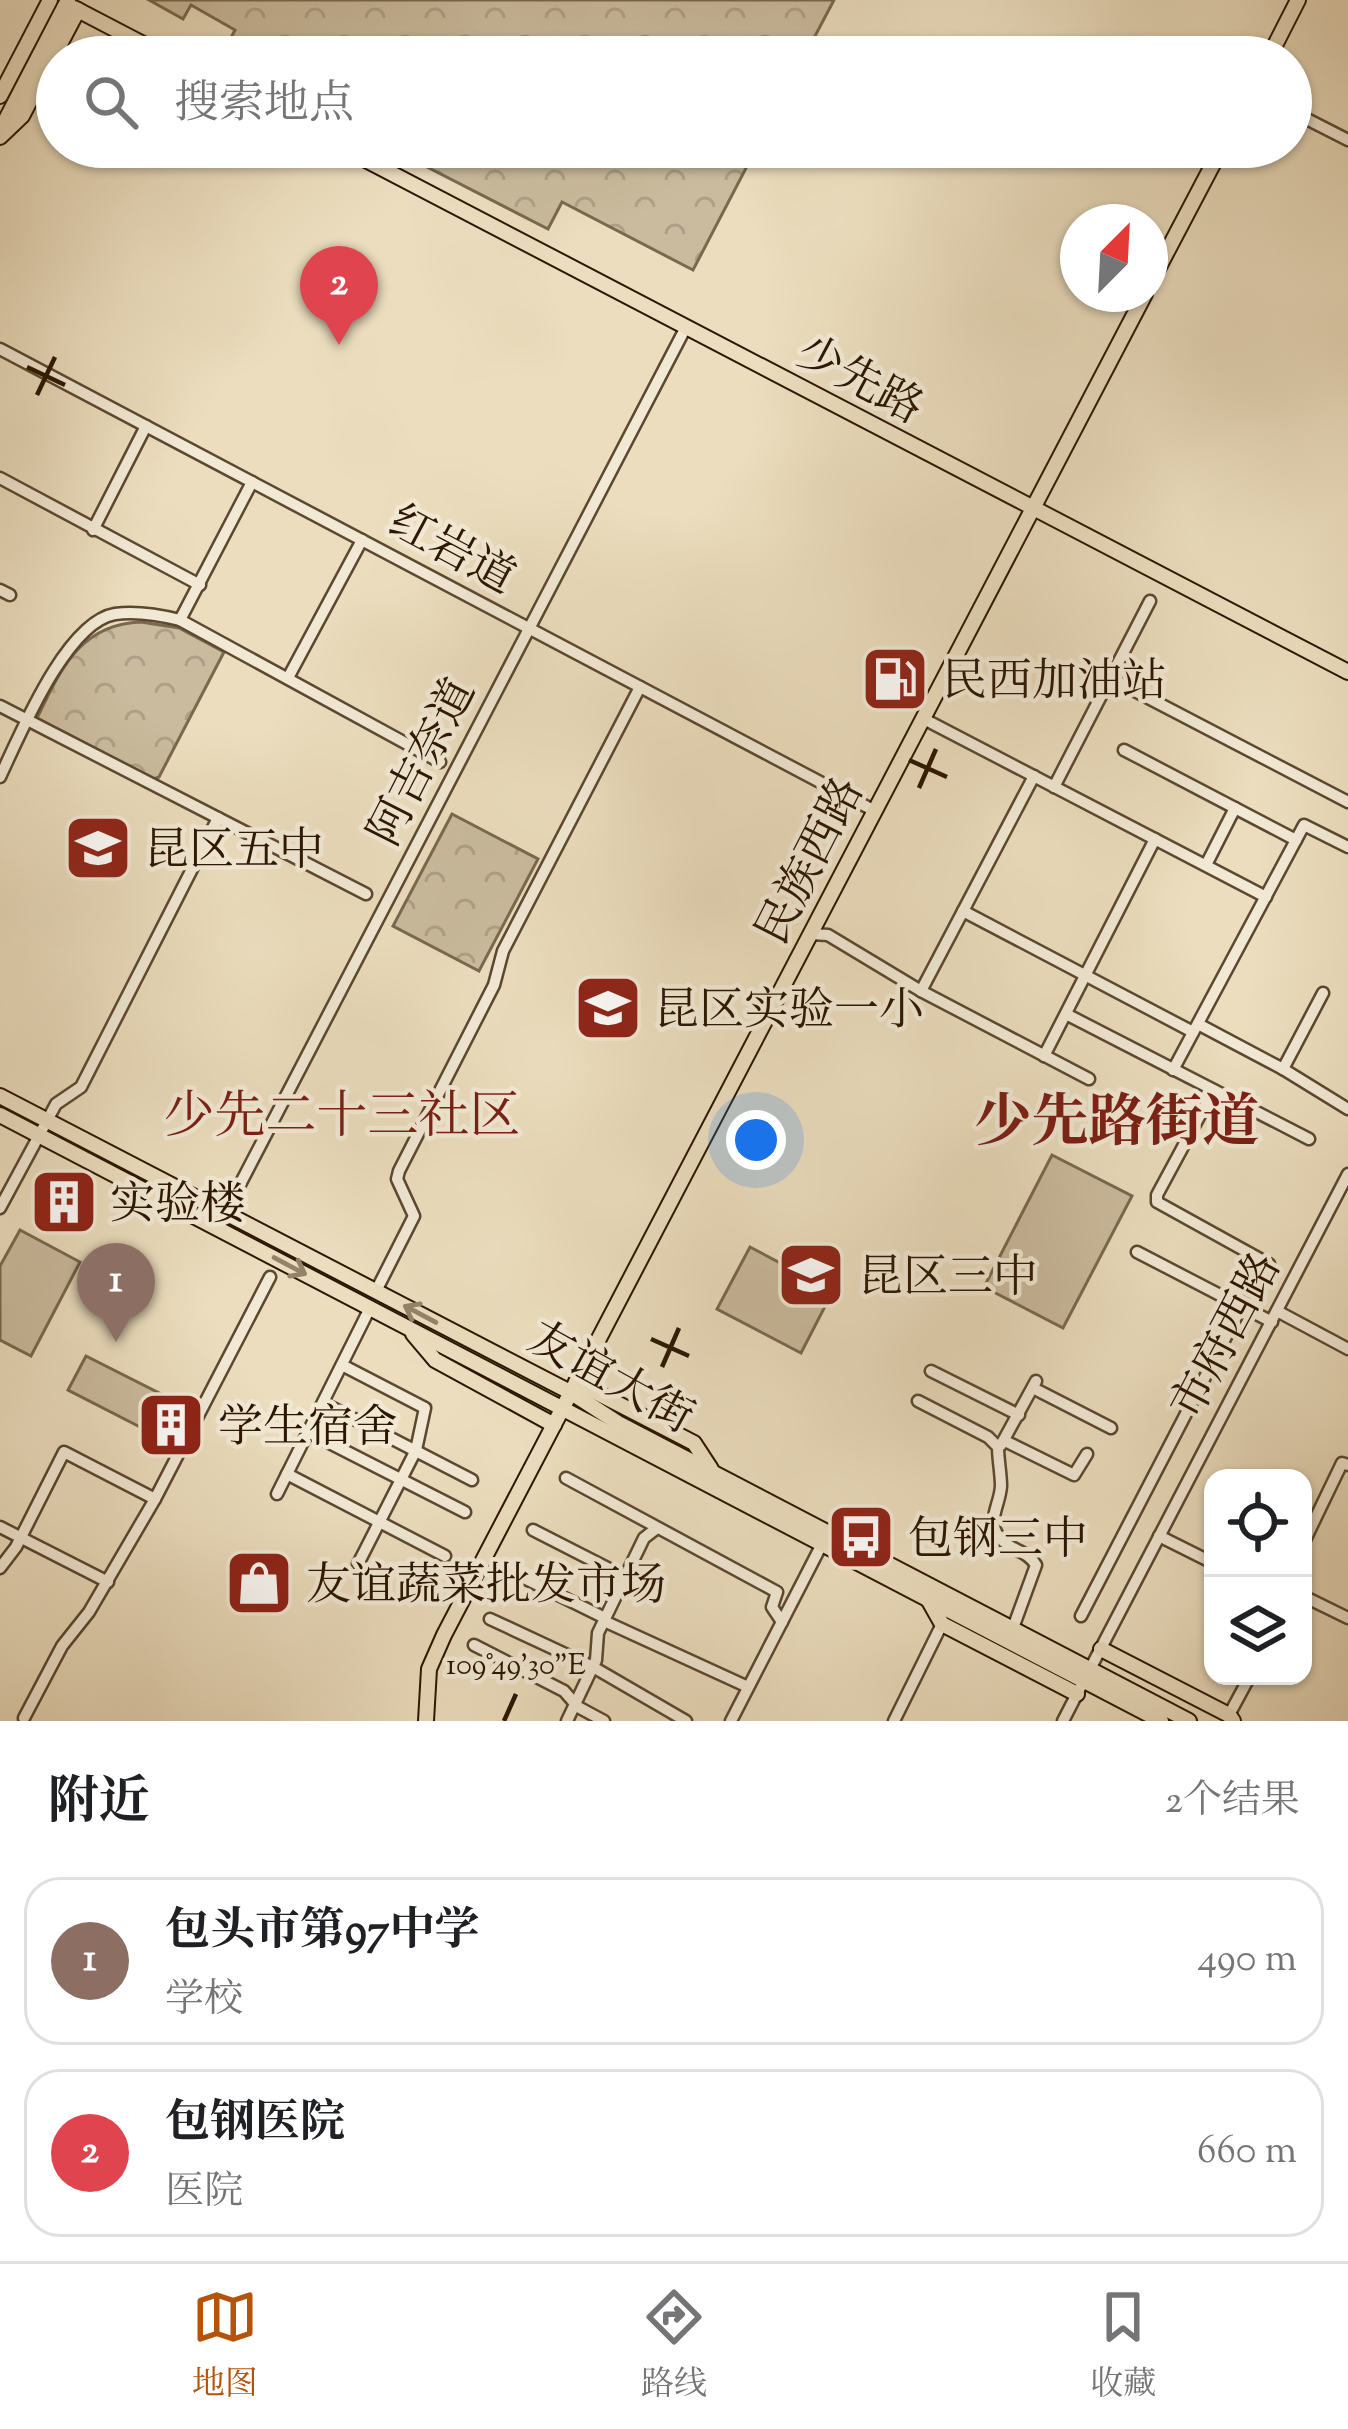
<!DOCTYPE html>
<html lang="zh">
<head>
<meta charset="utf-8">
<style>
  :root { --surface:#fff; --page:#f2f2f2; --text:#202124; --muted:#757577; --line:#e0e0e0; --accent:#b45309 }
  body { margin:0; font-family:"Sorts Mill Goudy","Noto Serif SC",serif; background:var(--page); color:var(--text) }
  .controls { position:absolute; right:36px; bottom:36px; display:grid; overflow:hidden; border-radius:24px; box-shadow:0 3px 9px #0004 }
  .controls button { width:108px; height:108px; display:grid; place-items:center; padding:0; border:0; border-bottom:3px solid var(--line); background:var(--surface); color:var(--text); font:60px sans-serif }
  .compass { position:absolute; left:1060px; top:204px; width:108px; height:108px; border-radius:50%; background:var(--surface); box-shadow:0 3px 9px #0004; rotate:24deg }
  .you { position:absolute; left:756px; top:1140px; width:42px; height:42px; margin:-30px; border:9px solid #fff; border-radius:50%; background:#1a73e8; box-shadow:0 0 0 18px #1a73e833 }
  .badge { display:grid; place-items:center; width:78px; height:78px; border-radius:50%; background:var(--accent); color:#fff; font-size:39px; font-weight:700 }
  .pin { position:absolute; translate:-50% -99px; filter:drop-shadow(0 3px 6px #0008) }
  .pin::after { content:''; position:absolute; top:63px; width:42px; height:36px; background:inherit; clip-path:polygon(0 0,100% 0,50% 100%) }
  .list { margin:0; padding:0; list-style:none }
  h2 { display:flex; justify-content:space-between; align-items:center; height:156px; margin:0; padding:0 48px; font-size:51px }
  h2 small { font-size:39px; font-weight:400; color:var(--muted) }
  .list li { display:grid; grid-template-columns:78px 1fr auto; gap:36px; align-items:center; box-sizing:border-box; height:168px; margin:0 24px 24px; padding:0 24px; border:3px solid var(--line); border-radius:36px }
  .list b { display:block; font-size:45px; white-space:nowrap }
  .list p { margin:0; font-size:39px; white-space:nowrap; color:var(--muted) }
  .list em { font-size:39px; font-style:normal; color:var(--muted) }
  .icon { flex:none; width:66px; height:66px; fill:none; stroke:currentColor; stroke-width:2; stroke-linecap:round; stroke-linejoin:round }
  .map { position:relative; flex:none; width:1348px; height:1721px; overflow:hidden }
  .search { position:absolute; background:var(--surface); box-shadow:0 3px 9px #0004; left:36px; right:36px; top:36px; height:132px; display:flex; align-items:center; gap:30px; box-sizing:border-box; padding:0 42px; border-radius:66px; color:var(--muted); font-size:45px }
  .sheet { height:540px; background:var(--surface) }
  nav { display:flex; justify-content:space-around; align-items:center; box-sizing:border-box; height:168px; border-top:3px solid var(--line); background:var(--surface); font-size:33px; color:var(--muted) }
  nav a { display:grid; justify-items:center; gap:6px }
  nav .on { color:var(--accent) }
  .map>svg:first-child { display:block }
  .grass { fill:#cabb9e; stroke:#7a684f; stroke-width:3 }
  .park { fill:url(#park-crowns); stroke:#7a684f; stroke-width:3 }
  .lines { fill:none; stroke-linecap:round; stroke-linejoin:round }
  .minor-casing { stroke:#5b4830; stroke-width:15 }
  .major-casing { stroke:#2b1600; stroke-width:18 }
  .minor { stroke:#f2e9d5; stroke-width:10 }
  .major { stroke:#ebddbe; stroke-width:14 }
  .oneway { stroke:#958368 }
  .ticks { fill:none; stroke:#2b1600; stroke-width:4.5 }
  .labels { text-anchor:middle; stroke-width:9; stroke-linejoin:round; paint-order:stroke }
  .street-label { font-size:45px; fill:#2b1600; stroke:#f2e9d5 }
  .poi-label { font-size:45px; fill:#2b1600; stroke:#f2e9d5; text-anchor:start }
  .quarter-label { font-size:51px; fill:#7a1f14; stroke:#f2e9d5 }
  .district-label { font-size:57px; font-weight:bold; fill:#7a1f14; stroke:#f2e9d5 }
  .ticks-label { font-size:30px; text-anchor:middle; fill:#2b1600; stroke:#f2e9d5; stroke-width:9; stroke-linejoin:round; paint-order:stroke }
</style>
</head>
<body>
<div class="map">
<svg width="1348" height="1721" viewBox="0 0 1348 1721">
  <defs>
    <pattern id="park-crowns" width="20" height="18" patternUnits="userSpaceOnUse" patternTransform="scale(3)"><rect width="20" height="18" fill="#cabb9e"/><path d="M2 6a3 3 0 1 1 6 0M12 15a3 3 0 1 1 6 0" fill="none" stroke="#aea086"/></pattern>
  </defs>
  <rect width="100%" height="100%" fill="#ebddbe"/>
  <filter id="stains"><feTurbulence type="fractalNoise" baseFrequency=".00167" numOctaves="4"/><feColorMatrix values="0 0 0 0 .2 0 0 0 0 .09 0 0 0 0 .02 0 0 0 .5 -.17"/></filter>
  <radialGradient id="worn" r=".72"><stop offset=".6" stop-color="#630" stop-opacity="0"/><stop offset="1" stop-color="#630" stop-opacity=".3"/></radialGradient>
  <g class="grass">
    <polygon points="1052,1155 1132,1196 1063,1328 984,1287"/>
    <polygon points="20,1230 80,1262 31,1356 0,1340 0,1266"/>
    <polygon points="750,1247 833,1291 801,1353 717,1309"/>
    <polygon points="86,1356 161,1394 144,1429 68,1390"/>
  </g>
  <g class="park">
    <polygon points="149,0 834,0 804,57 221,57 235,30 191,5 183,19"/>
    <polygon points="388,147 757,147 693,270 562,202 548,229"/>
    <path d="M 141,622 L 179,628 L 224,652 L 159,777 L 154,779 L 37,718 C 61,669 80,624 141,622 Z"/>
    <polygon points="452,814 538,859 479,971 393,926"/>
  </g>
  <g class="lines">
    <g class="minor-casing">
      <g id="minor">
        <polyline points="1291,111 1348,140"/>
        <polyline points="0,349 873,810"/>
        <polyline points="0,478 200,585"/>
        <polyline points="93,530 146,426"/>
        <polyline points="0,590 10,595"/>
        <polyline points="180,620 252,482"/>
        <polyline points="289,676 362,540"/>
        <polyline points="1110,678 1348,802"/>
        <polyline points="0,706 366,894"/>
        <polyline points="922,718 1266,897"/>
        <polyline points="1124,750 1296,840"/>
        <path d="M 0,777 C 20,735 66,622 115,614 C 136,611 160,615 180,620 L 440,762"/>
        <polyline points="1054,787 1150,601"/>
        <polyline points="1206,865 1235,808"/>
        <polyline points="963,911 1193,1032"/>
        <polyline points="811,934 828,935 921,991 1089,1079"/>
        <polyline points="921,991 1034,776"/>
        <polyline points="1066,1014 1309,1139"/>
        <polyline points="1198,1024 1283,1069 1348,1109"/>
        <polyline points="1044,1056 1155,839"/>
        <polyline points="1283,1069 1323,993"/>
        <polyline points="1173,1070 1304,825 1348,847"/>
        <polyline points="1213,1091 1157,1195 1157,1202 1269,1264"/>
        <polyline points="0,1208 56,1104 81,1087 218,818"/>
        <polyline points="222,1219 686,327"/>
        <polyline points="1137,1252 1272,1322"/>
        <polyline points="376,1291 414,1216 397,1179 399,1171 494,985 503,951 640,687"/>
        <polyline points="1277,1311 1348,1349"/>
        <polyline points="342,1365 425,1408 416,1450 358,1564"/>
        <polyline points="931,1371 1019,1415"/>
        <polyline points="1033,1388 1111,1428"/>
        <path d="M 918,1401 L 988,1437 L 998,1447 C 998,1459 1001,1474 1001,1486 C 1000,1507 983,1524 1004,1542 C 1015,1551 1028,1552 1036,1565 L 1013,1628"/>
        <polyline points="323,1403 472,1480"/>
        <polyline points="308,1432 465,1512"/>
        <polyline points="1005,1441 1074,1475 1087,1454"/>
        <polyline points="1001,1445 1036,1381"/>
        <polyline points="287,1474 445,1556"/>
        <polyline points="566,1478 777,1592 772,1607 782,1622"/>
        <polyline points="277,1494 370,1308"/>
        <polyline points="0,1527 108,1582"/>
        <polyline points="533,1530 625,1577"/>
        <polyline points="1159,1536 1213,1563"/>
        <polyline points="1303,1544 1342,1463 1348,1465"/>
        <polyline points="0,1568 16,1547 64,1452 155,1499"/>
        <polyline points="524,1578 605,1618"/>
        <polyline points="1303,1596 1348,1618"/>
        <polyline points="1081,1616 1244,1302"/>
        <polyline points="490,1619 593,1667 686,1721"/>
        <polyline points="604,1621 748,1687"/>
        <polyline points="474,1645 564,1691 578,1707 604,1721"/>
        <polyline points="1089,1671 1348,1174"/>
        <polyline points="1229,1715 1250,1676"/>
        <polyline points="24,1718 62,1646 89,1612 155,1499 270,1277"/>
        <polyline points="567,1721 596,1660 598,1633 644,1538 657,1528"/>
        <polyline points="731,1721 822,1544"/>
        <polyline points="894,1721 942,1624"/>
        <polyline points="1063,1721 1080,1688"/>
      </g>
    </g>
    <g class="major-casing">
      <g id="major">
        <polyline points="74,8 168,57"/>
        <polyline points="1269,57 1298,0"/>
        <polyline points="0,96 50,0"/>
        <polyline points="0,131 68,0"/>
        <polyline points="0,137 22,116 78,10"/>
        <polyline points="341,147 1348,672"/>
        <polyline points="1150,284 1222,147"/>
        <polyline points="0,1096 570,1392 618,1423 1189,1721"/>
        <polyline points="0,1115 1161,1721"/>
        <polyline points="413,1334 435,1360 554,1425"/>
        <polyline points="576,1382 694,1443 711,1469"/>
        <polyline points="929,1601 942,1624 1077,1694"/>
        <polyline points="1101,1649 1229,1715 1233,1721"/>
        <polyline points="426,1721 429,1669 444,1635 1145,294"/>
      </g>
    </g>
    <use href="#minor" class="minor"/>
    <use href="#major" class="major"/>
  </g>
  <defs><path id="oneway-shaft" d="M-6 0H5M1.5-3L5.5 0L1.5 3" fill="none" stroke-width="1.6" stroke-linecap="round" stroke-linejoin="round" transform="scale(3)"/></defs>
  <g class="oneway">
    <use href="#oneway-shaft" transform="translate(290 1266) rotate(28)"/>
    <use href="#oneway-shaft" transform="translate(420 1314) rotate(-152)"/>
  </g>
  <path class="ticks" d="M 27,367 L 65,385M 37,395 L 55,357M 909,760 L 947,777M 919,788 L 936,749M 651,1339 L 689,1356M 662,1367 L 679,1328M 504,1721 L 516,1694"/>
  <defs>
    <g id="fuel-square" transform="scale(3.45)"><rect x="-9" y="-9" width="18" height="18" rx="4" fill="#8f2418" stroke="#f2e9d5"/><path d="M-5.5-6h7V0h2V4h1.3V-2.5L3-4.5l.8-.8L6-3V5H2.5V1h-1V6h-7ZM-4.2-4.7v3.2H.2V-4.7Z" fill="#fff"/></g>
    <g id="school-square" transform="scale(3.45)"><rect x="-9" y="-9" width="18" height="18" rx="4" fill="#8f2418" stroke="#f2e9d5"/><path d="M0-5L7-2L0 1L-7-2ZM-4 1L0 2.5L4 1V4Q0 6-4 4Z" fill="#fff"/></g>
    <g id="building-square" transform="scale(3.45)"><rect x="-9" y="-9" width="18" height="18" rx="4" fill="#8f2418" stroke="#f2e9d5"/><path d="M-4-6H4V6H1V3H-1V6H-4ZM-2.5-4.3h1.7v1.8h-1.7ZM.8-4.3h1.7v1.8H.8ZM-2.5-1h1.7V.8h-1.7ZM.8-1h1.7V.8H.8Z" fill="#fff"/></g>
    <g id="bus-square" transform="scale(3.45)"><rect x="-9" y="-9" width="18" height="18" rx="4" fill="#8f2418" stroke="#f2e9d5"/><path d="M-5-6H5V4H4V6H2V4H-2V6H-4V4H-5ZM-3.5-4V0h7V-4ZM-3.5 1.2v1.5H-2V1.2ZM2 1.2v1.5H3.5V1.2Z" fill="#fff"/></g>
    <g id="shop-square" transform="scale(3.45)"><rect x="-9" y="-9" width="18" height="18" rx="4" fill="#8f2418" stroke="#f2e9d5"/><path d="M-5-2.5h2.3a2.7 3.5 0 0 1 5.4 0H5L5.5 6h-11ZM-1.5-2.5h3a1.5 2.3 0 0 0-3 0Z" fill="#fff"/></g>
  </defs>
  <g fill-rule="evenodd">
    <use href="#fuel-square" x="895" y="679"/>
    <use href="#school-square" x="98" y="848"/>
    <use href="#school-square" x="608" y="1008"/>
    <use href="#building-square" x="64" y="1202"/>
    <use href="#school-square" x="811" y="1275"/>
    <use href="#building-square" x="171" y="1425"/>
    <use href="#bus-square" x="861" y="1537"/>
    <use href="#shop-square" x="259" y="1583"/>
  </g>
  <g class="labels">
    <g class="street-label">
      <text transform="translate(861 378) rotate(28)" y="16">少先路</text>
      <text transform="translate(453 548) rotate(28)" y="16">红岩道</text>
      <text transform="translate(420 761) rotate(-63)" y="16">阿吉奈道</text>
      <text transform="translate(808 860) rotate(-63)" y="16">民族西路</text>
      <text transform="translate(1224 1335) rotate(-62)" y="16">市府西路</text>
      <text transform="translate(612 1376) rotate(29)" y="16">友谊大街</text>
    </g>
    <g class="poi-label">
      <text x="942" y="695">民西加油站</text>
      <text x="144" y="864">昆区五中</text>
      <text x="654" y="1024">昆区实验一小</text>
      <text x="110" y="1218">实验楼</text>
      <text x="858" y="1291">昆区三中</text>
      <text x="218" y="1441">学生宿舍</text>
      <text x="908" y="1553">包钢三中</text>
      <text x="306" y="1599">友谊蔬菜批发市场</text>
    </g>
    <g class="quarter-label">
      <text x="342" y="1132">少先二十三社区</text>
    </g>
    <g class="district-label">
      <text x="1117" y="1140">少先路街道</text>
    </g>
  </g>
  <g class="ticks-label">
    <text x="516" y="1674">109°49'30"E</text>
  </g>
  <rect width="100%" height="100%" filter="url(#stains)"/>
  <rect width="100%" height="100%" fill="url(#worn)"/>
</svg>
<div class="controls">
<button><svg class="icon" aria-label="locate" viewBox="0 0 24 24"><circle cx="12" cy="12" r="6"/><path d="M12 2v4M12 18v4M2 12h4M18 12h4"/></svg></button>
<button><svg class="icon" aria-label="layers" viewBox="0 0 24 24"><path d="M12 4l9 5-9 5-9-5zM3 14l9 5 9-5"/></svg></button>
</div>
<svg class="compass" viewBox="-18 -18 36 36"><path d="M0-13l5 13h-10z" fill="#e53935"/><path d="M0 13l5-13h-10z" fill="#757577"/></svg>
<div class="you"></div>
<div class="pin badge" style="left:116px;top:1342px;background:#8d6e63">1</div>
<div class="pin badge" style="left:339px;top:345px;background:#e0444e">2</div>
<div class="search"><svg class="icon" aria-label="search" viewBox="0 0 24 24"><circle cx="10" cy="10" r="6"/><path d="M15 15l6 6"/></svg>搜索地点</div>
</div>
<section class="sheet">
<h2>附近<small>2个结果</small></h2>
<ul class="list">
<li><span class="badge" style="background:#8d6e63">1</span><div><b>包头市第97中学</b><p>学校</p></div><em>490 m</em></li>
<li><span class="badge" style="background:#e0444e">2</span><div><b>包钢医院</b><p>医院</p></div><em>660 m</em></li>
</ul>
</section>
<nav>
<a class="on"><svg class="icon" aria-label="map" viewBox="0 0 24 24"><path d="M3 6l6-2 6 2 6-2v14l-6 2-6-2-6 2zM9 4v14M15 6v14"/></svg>地图</a>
<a><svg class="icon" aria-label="directions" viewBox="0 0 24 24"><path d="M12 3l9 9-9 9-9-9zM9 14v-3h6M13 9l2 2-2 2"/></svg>路线</a>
<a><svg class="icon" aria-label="saved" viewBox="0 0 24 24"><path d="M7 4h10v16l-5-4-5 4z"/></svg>收藏</a>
</nav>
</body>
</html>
